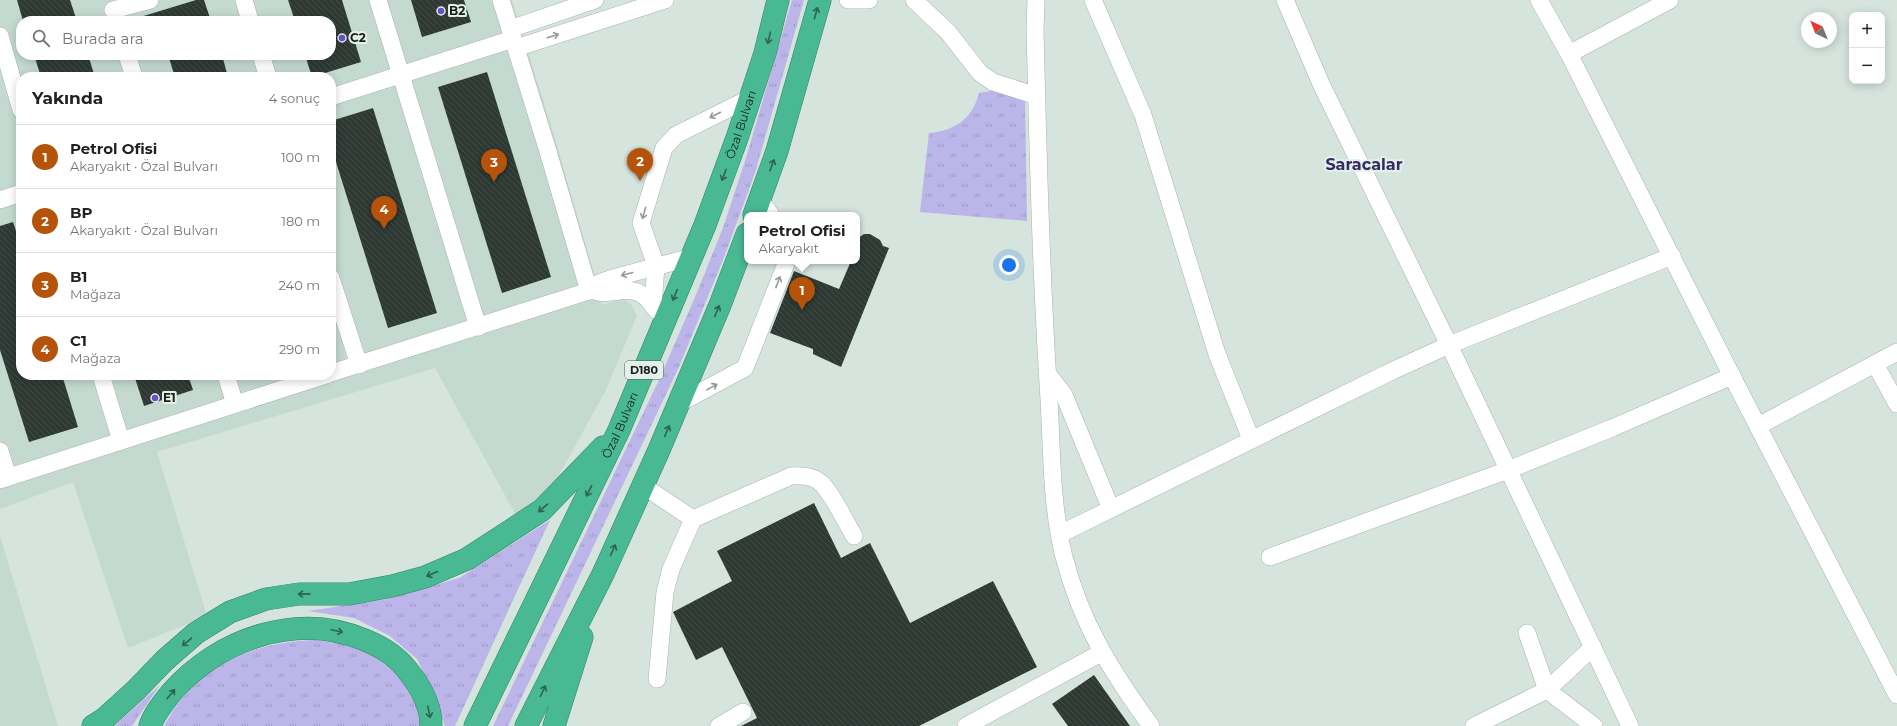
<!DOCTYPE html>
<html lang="tr">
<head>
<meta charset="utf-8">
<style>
  :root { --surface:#fff; --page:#f2f2f2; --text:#202124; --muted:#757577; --line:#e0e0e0; --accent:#b45309 }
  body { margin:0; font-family:Montserrat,sans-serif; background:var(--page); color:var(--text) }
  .controls { position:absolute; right:12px; top:12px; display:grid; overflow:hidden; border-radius:8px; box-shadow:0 2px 10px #0003 }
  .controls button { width:36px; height:36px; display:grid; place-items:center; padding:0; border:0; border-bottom:1px solid var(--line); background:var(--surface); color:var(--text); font:20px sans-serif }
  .compass { position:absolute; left:1801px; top:12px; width:36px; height:36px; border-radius:50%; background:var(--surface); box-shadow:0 2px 10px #0003; rotate:317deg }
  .you { position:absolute; left:1009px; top:265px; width:14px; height:14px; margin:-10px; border:3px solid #fff; border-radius:50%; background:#1a73e8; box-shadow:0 0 0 6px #1a73e833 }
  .badge { display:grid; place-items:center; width:26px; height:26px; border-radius:50%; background:var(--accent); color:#fff; font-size:13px; font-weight:700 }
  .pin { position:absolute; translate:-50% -33px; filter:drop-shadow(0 1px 2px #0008) }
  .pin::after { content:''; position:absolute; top:21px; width:14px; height:12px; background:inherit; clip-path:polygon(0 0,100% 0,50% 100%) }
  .popup { position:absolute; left:744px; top:212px; width:116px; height:52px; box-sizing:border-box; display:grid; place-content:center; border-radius:8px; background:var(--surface); filter:drop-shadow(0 1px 3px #0005); font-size:13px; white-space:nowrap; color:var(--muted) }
  .popup b { font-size:15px; color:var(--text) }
  .popup::after { content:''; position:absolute; left:50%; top:100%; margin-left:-8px; border:8px solid transparent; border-top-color:var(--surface) }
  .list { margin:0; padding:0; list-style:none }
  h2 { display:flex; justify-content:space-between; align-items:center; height:52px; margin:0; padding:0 16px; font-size:17px }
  h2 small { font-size:13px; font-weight:400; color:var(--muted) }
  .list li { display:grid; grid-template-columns:26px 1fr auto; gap:12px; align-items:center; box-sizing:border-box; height:64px; padding:0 16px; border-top:1px solid var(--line) }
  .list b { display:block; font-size:15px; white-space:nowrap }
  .list p { margin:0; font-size:13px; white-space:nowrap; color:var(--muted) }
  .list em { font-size:13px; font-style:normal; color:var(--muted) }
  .icon { flex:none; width:22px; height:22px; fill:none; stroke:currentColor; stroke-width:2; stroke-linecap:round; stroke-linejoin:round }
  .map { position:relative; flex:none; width:1897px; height:726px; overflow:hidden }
  .search { position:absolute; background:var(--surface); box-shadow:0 2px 10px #0003; left:16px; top:16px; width:320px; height:44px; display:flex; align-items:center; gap:10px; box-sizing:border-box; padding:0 14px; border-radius:16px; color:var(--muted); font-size:15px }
  .panel { position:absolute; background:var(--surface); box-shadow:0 2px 10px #0003; left:16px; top:72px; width:320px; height:308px; border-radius:16px }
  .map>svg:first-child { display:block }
  .built { fill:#c4dad0; fill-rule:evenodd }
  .grass { fill:url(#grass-tufts) }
  .building { fill:url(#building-back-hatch) }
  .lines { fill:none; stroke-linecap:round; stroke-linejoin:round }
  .minor-casing { stroke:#a6b4ad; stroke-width:18 }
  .highway-casing { stroke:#378268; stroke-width:23 }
  .minor { stroke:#fff; stroke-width:17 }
  .highway { stroke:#48b992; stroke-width:22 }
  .oneway { stroke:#2e6350 }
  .oneway2 { stroke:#979998 }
  .poi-dot { fill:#6b4fc9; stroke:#e3f1eb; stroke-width:1.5 }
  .labels { text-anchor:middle; stroke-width:4; stroke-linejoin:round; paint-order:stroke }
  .shield { fill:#e3f1eb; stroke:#555d59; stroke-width:1 }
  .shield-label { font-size:11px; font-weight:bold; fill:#181d1a }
  .poi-label { font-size:12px; font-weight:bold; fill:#181d1a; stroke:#e3f1eb; text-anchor:start }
  .street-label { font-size:12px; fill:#181d1a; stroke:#e3f1eb }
  .district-label { font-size:16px; font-weight:bold; fill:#362a65; stroke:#e3f1eb }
</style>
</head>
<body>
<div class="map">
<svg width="1897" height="726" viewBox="0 0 1897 726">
  <defs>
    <pattern id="grass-tufts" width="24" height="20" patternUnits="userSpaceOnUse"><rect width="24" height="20" fill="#bbb5e9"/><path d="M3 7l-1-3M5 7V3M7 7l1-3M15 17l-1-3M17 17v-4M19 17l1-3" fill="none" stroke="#a09bc7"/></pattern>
    <pattern id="building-back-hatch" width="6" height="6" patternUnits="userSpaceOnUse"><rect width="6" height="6" fill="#2e3934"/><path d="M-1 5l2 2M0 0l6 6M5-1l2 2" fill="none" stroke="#434c48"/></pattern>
  </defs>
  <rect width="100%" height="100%" fill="#d6e4de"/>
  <g class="built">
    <path d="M 0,0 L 512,0 L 555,138 L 603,305 L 622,298 L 631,304 L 637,316 L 605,392 L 555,482 L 518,519 L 435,368 L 157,452 L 207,616 L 128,648 L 73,482 L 0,509 ZM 21,21 L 331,21 L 331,55 L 21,55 ZM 21,77 L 331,77 L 331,375 L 21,375 Z"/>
    <polygon points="0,536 58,726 0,726"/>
  </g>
  <g class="grass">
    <polygon points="792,0 804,0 755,173 723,260 679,367 508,726 493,726 659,380 698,290 724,225 746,158"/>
    <path d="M 991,91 L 1002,91 L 1025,99 L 1027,221 L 920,212 L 929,133 C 955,131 973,118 979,93 Z"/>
    <polygon points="550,520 455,726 445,726 430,686 417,659 390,636 354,618 308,611 387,599 459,578"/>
    <path d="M 316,640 L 348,645 L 371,654 L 400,676 L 417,707 L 420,726 L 164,726 C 196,666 251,642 316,640 Z"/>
    <polygon points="160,685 132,726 114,726"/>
  </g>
  <g class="building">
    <polygon points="17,0 70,0 77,21 23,21"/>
    <polygon points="196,0 204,0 211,21 137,21 137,18"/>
    <polygon points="288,0 342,0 361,62 312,77 305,55 331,55 331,21 295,21"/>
    <polygon points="411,0 464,0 471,22 422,37"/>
    <polygon points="34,55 88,55 95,77 41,77"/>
    <polygon points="168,55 222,55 228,77 175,77"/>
    <polygon points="487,72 551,277 502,293 438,87"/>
    <polygon points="373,108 437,313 388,328 331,146 331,121"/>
    <polygon points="13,222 21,246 21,375 62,375 78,427 29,442 0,350 0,226"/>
    <polygon points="864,234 870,234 880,240 883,246 889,248 841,367 813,354 813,349 770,333 794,271 839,289 851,261 857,261 857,239"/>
    <polygon points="134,375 188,375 193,390 144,406"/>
    <polygon points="814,503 841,558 870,543 910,623 993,581 1037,667 919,726 741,726 757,718 722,647 696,660 673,612 732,581 717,551"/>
    <polygon points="1094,675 1130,726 1068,726 1052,704"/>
  </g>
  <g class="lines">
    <g class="minor-casing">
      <g id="minor">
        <polyline points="244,0 250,21"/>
        <polyline points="378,0 478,327"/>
        <polyline points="501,0 547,148 589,291"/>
        <polyline points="848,0 869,0"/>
        <polyline points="914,0 948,32 980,73 993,82 1037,96"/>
        <path d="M 1036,0 L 1035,30 C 1038,153 1041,276 1049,399 C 1052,451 1051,505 1064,557 C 1081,623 1111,671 1151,726"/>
        <polyline points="1093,0 1143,115 1217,354 1251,439"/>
        <polyline points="1285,0 1322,86 1451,349 1630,726"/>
        <polyline points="1539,0 1569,54 1737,386 1897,695"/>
        <polyline points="113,10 150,0"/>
        <polyline points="510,29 595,0"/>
        <polyline points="0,36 21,110"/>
        <polyline points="516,48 665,0"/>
        <polyline points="1569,54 1670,0"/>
        <polyline points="127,55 134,77"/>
        <polyline points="261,55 268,77"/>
        <polyline points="331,97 513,39"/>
        <polyline points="0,200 21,193"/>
        <polyline points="760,200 771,215"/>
        <polyline points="331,278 359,365"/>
        <path d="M 592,290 C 608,298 628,283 644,296 C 649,300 653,306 657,311"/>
        <polyline points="653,306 656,266 641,223 664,148 676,135 750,98"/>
        <polyline points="1875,364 1897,404"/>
        <polyline points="331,373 592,290 599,283 613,278 692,257"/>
        <polyline points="1047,373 1064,395 1111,509"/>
        <polyline points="101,375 121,441"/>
        <polyline points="226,375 235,404"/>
        <polyline points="678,404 745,368 787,261"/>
        <polyline points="1758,426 1897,352"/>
        <polyline points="0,451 8,477"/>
        <polyline points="0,480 326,375"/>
        <polyline points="642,485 693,519 671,569 665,592 657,679"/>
        <path d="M 693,519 L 791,476 C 802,475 815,476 823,485 C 833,496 846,522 854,536"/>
        <polyline points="1060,534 1392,371 1449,345 1672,256"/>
        <polyline points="1270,557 1508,470 1612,428 1732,376"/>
        <polyline points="1527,633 1547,690 1594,726"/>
        <polyline points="719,726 743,712"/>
        <polyline points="966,726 1101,653"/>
        <polyline points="1474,726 1547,690 1593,647"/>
      </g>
    </g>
    <g class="highway-casing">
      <g id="highway">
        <polyline points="754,215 777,151 820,0"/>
        <polyline points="93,726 104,719 135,691 165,660 196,633 230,612 266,599 299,594 349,594 392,586 425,577 467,559 542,510 603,447"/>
        <path d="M 150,726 C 154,714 163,703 171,693 C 218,639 297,611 365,640 C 382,647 397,656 408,671 C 421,687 431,706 431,726"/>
        <path id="s1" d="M 475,726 L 619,430 L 705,225 L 737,138 L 765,53 L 778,0"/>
        <polyline points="526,726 603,574 659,450 720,305 747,234"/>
        <polyline points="554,726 582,637"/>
      </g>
    </g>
    <use href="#minor" class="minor"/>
    <use href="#highway" class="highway"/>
  </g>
  <defs><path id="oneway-shaft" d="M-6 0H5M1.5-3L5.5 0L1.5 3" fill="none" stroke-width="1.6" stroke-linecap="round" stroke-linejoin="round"/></defs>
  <g class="oneway">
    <use href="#oneway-shaft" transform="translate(816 13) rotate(-75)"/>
    <use href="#oneway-shaft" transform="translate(769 38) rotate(104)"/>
    <use href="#oneway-shaft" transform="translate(772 165) rotate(-71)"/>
    <use href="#oneway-shaft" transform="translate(724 175) rotate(110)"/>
    <use href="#oneway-shaft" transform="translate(675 295) rotate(113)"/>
    <use href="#oneway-shaft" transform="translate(717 311) rotate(-67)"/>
    <use href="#oneway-shaft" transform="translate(667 431) rotate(-67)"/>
    <use href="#oneway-shaft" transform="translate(589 491) rotate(117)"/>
    <use href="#oneway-shaft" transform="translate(543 508) rotate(139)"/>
    <use href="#oneway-shaft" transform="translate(613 550) rotate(-66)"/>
    <use href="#oneway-shaft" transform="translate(432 574) rotate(156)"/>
    <use href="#oneway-shaft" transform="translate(304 594) rotate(179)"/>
    <use href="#oneway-shaft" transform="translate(337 631) rotate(12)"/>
    <use href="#oneway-shaft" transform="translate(187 642) rotate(140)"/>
    <use href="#oneway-shaft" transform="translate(543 691) rotate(-64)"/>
    <use href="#oneway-shaft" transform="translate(171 694) rotate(-50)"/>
    <use href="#oneway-shaft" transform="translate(429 712) rotate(78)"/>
  </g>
  <g class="oneway2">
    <use href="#oneway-shaft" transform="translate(553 36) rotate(-18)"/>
    <use href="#oneway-shaft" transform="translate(715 115) rotate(153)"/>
    <use href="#oneway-shaft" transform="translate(644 213) rotate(106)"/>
    <use href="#oneway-shaft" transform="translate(627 274) rotate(165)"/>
    <use href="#oneway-shaft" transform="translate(778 282) rotate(-69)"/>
    <use href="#oneway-shaft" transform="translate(712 387) rotate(-29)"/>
  </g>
  <g class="poi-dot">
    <circle cx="441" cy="11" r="4"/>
    <circle cx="342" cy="38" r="4"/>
    <circle cx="155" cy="398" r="4"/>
  </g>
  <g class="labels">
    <rect class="shield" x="625" y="361" width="38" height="18" rx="3"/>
    <g class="shield-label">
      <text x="644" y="374">D180</text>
    </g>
    <g class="poi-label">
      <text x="449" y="15">B2</text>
      <text x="350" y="42">C2</text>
      <text x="163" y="402">E1</text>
    </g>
    <g class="street-label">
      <text dy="4" stroke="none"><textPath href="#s1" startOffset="658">Özal Bulvarı</textPath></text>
      <text dy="4" stroke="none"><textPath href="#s1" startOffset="334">Özal Bulvarı</textPath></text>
    </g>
    <g class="district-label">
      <text x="1364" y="170">Saracalar</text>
    </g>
  </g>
</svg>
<div class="controls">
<button>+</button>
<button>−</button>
</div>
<svg class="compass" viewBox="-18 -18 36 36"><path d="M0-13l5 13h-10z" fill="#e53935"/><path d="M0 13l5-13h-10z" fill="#757577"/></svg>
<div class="you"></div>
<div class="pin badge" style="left:802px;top:310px">1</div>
<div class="popup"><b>Petrol Ofisi</b>Akaryakıt</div>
<div class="pin badge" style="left:640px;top:181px">2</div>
<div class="pin badge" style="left:494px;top:182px">3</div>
<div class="pin badge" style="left:384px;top:229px">4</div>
<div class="search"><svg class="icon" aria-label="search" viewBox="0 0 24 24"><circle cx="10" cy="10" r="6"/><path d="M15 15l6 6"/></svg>Burada ara</div>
<section class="panel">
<h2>Yakında<small>4 sonuç</small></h2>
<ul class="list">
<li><span class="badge">1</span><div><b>Petrol Ofisi</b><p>Akaryakıt · Özal Bulvarı</p></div><em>100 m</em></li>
<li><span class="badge">2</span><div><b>BP</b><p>Akaryakıt · Özal Bulvarı</p></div><em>180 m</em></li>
<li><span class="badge">3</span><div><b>B1</b><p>Mağaza</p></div><em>240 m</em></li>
<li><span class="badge">4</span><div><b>C1</b><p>Mağaza</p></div><em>290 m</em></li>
</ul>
</section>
</div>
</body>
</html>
